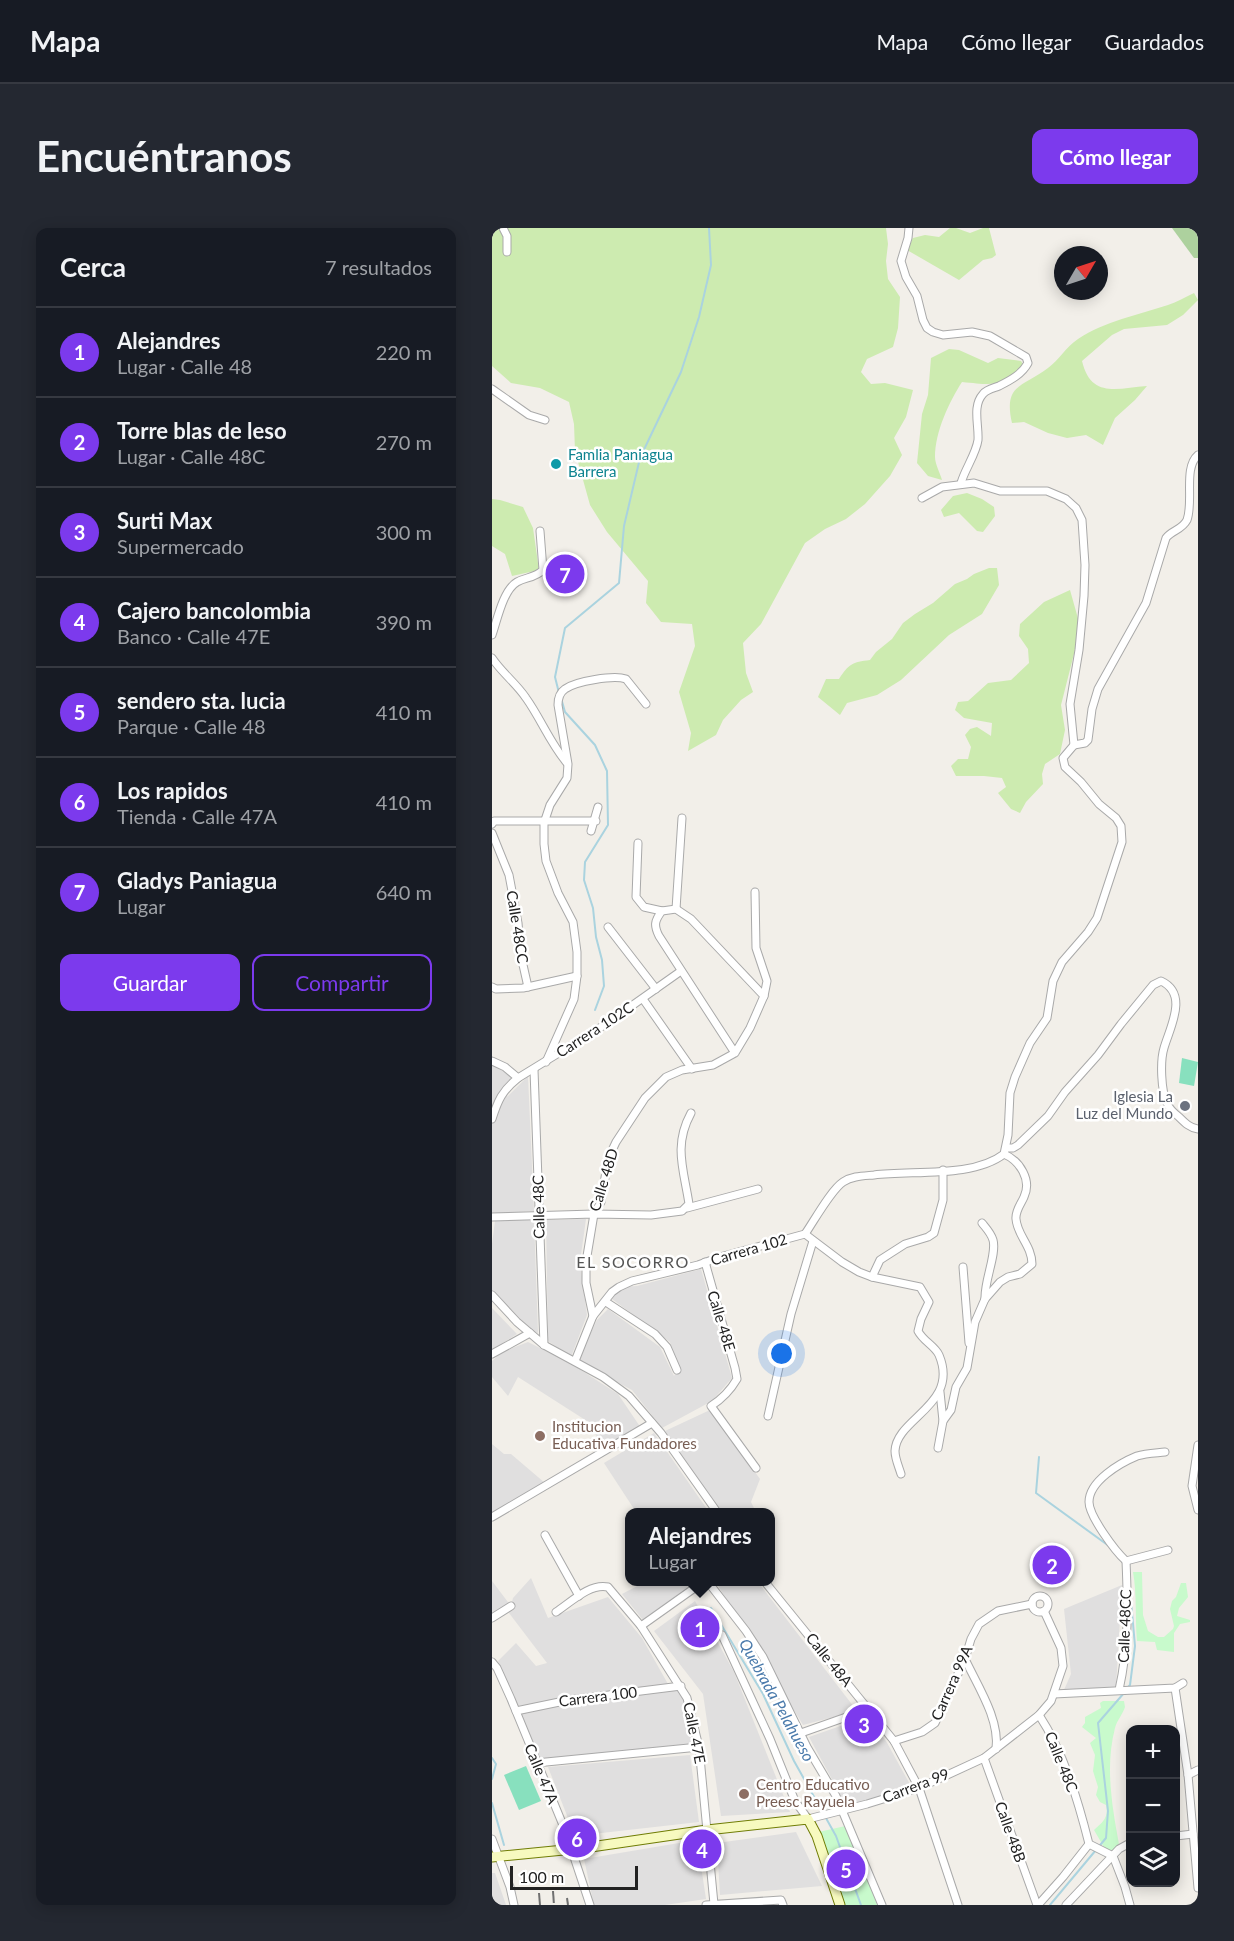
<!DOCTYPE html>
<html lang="es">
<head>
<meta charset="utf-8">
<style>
  :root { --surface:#171b24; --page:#242831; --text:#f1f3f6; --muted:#9ea1a6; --line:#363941; --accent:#7c3aed }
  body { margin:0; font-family:Lato,sans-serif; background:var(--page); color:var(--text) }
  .controls { position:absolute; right:18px; bottom:18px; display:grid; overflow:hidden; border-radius:12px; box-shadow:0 3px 15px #0003 }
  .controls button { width:54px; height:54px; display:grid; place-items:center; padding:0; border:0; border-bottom:2px solid var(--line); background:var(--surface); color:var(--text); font:30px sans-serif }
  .compass { position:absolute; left:562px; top:18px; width:54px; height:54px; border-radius:50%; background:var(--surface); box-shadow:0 3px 15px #0003; rotate:51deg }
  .scale { position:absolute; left:18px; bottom:15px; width:128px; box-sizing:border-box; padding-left:6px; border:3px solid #222; border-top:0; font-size:16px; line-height:21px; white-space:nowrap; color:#222; -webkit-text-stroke:4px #fff; paint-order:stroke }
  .you { position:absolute; left:290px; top:1126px; width:21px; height:21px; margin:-15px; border:4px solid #fff; border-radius:50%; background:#1a73e8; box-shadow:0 0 0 9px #1a73e833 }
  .badge { display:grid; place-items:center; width:39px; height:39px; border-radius:50%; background:var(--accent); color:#fff; font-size:20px; font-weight:700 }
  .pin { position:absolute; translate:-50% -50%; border:3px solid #fff; box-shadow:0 2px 6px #0006 }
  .popup { position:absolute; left:133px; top:1280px; width:150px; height:78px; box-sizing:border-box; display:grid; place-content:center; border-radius:12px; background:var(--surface); filter:drop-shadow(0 2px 4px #0005); font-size:20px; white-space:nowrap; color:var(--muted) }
  .popup b { font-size:22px; color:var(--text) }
  .popup::after { content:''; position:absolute; left:50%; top:100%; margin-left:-12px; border:12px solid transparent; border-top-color:var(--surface) }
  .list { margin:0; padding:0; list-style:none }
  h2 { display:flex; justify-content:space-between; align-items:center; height:78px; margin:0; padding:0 24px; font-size:26px }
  h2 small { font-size:20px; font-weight:400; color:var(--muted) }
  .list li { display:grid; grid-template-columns:39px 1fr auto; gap:18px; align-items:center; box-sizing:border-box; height:90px; padding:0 24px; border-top:2px solid var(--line) }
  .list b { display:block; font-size:22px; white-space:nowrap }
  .list p { margin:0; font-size:20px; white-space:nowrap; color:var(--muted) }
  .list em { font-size:20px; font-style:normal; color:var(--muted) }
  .actions { display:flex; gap:12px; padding:18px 24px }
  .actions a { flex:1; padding:14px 0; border:2px solid var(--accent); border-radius:12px; text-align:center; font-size:21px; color:var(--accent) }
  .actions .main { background:var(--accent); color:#fff }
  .icon { flex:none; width:33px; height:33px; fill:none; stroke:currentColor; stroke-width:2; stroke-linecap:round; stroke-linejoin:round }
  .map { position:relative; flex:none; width:706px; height:1677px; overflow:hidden; border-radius:12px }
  header { display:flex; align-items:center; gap:36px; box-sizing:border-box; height:84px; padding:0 30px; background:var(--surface); border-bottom:2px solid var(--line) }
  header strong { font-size:28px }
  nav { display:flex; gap:33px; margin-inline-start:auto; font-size:21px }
  .intro { display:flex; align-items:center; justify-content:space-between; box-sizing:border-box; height:144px; padding:0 36px }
  h1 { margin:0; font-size:42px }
  .button { padding:15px 27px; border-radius:12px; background:var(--accent); color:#fff; font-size:21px; font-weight:700 }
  main { display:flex; gap:36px; padding:0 36px }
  aside { flex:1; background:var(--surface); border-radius:12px; box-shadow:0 3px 15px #0003 }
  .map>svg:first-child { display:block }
  .residential { fill:#e0dfdf }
  .grass { fill:#cdebb0 }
  .forest { fill:#add19e }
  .park { fill:#c8facc }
  .pitch { fill:#88e0be }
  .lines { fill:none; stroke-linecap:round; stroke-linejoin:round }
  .stream { stroke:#aad3df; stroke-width:2 }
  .street-casing { stroke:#a9a9a9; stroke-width:9 }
  .secondary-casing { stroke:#707d05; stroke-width:11 }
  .street { stroke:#fff; stroke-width:7 }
  .secondary { stroke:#f7fabf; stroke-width:9 }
  .rail { stroke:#707070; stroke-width:2; stroke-dasharray:12 12; stroke-linecap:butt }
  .culture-dot { fill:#0f9aa8; stroke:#fff; stroke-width:2 }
  .worship-dot { fill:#6b7280; stroke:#fff; stroke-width:2 }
  .education-dot { fill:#8d6e63; stroke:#fff; stroke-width:2 }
  .labels { text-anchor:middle; stroke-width:5; stroke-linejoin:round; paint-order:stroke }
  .culture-label { font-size:15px; fill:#0d838f; stroke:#fff; text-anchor:start }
  .street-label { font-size:15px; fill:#222; stroke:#fff }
  .worship-label { font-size:15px; fill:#5b616d; stroke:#fff; text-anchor:end }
  .education-label { font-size:15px; fill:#785e54; stroke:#fff; text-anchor:start }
  .neighbourhood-label { font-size:16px; letter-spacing:1.5px; fill:#555; stroke:#fff }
  .water-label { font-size:16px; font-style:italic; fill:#4a7aab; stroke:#fff }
</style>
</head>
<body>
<header>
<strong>Mapa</strong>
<nav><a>Mapa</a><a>Cómo llegar</a><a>Guardados</a></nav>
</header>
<div class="intro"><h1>Encuéntranos</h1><a class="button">Cómo llegar</a></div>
<main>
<aside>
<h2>Cerca<small>7 resultados</small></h2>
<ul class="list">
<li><span class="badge">1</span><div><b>Alejandres</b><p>Lugar · Calle 48</p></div><em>220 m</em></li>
<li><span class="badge">2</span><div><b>Torre blas de leso</b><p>Lugar · Calle 48C</p></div><em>270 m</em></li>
<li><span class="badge">3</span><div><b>Surti Max</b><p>Supermercado</p></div><em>300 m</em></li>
<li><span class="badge">4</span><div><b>Cajero bancolombia</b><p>Banco · Calle 47E</p></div><em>390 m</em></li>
<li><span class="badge">5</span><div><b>sendero sta. lucia</b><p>Parque · Calle 48</p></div><em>410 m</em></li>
<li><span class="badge">6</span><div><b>Los rapidos</b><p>Tienda · Calle 47A</p></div><em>410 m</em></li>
<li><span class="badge">7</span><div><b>Gladys Paniagua</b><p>Lugar</p></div><em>640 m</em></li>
</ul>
<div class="actions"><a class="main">Guardar</a><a>Compartir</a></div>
</aside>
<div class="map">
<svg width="706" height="1677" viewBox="0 0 706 1677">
  <rect width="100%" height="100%" fill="#f2efe9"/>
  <g class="residential">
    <polygon points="0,836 21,849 15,869 36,848 42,983 0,986"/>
    <polygon points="42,991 46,1105 34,1100 0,1069 0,1016 3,993"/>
    <polygon points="94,991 88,1034 95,1087 79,1129 56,1113 54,992"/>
    <polygon points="209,1041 240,1150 220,1173 170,1200 140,1162 85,1133 105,1092 116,1081 168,1119 182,1148 185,1142 178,1114 120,1071 127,1059 145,1058"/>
    <polygon points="0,1080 25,1106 0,1122"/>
    <polygon points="36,1114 78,1135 126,1166 149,1200 112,1223 98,1195 26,1149 16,1168 0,1149 0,1133 10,1124"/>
    <polygon points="218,1182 268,1251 259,1274 264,1284 229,1284 173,1203"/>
    <polygon points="162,1205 217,1284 144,1284 112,1235"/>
    <polygon points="0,1216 12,1226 19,1226 53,1255 0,1285"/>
    <polygon points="39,1350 56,1390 116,1369 150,1410 176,1456 25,1478 6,1433 24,1415 44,1438 55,1435 17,1385 19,1378 0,1387 0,1353 19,1378 21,1370"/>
    <polygon points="153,1354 210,1354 151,1392 130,1366"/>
    <polygon points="228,1354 266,1354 365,1483 311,1497 225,1356"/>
    <polygon points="630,1357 624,1459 572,1462 579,1446 572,1381"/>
    <polygon points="203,1373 242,1444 298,1584 229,1588 211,1466 162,1403"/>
    <polygon points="189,1458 207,1519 44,1535 24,1483"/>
    <polygon points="374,1489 394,1513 420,1560 354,1577 317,1509"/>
    <polygon points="198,1527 207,1594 83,1608 56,1539"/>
    <polygon points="304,1604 330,1658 228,1667 225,1615"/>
    <polygon points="205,1612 214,1671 173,1677 102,1677 92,1631"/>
    <polygon points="0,1645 3,1645 14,1677 0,1677"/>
  </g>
  <g class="grass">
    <polygon points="0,0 394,0 396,16 394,33 396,51 408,69 406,100 401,119 375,131 369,144 379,156 393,155 421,162 414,189 402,210 410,227 398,248 373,276 354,291 333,301 313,315 269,396 251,415 254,445 261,464 249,472 231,492 224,507 196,523 199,505 187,464 203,418 200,396 169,394 154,375 156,353 115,304 98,277 83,223 82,196 77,174 48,160 19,155 0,138"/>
    <polygon points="458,0 464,0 478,5 491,0 497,0 504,27 500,30 491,32 467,52 415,22 421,10 433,7 447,9"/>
    <path d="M 702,65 L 706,72 L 691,87 L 675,97 L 632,101 L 620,107 L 590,133 C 599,171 626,160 655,158 L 643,172 L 623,190 L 611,217 L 594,207 L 575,210 L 556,205 L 532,194 L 520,195 C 511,156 531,159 556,140 C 567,132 574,119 586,111 C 613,93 646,87 676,77 C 685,74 693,69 702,65 Z"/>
    <path d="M 457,121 L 467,122 L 496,135 L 506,130 L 529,133 L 532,138 C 507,160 502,157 470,154 C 457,174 443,204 443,229 C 443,236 448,245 450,252 L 436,248 L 425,235 L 430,186 L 436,167 L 439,130 Z"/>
    <polygon points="475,265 490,271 502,279 503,288 491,304 485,303 467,285 452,289 449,282 461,268"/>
    <polygon points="0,271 8,272 31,279 41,300 47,342 20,348 13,326 0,318"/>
    <path d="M 497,340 L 505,340 L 507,357 L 490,386 L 457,407 L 409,452 L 385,467 L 355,475 L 348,487 L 326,469 L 334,451 L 347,451 C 357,436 360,434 378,432 L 384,424 L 400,411 L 411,395 L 423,386 L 441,375 L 463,356 L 475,351 L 482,346 Z"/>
    <polygon points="578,362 587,394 586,410 569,477 573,502 568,526 553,536 550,546 551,556 534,574 528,585 519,581 506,565 514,559 510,550 492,548 464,548 459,538 466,531 476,531 479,519 473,507 478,501 485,499 499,508 500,495 472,490 463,482 466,474 476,473 496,455 519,452 537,435 536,421 527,408 528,396 552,374"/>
  </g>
  <polygon class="forest" points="680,0 706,0 706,30 702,30"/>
  <g class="park">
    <path d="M 641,1344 L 650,1344 L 651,1387 L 656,1403 L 666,1409 L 672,1409 L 681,1401 L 682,1398 L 678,1381 L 680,1373 L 684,1369 L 689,1355 L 694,1355 L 696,1369 L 687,1380 L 685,1388 L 698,1392 L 698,1394 L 688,1396 L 682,1405 L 682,1424 L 665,1422 L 663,1414 L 645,1413 C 643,1390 645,1366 641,1344 Z"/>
    <path d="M 611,1473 L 632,1473 L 633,1479 C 631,1486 625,1492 623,1500 C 613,1538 620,1578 627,1616 L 621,1623 L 613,1621 L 602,1602 C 611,1594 617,1589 614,1577 L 608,1574 L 604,1567 L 606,1559 L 601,1543 L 603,1527 L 598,1515 L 604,1510 L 590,1499 L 593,1495 L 593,1489 L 609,1480 L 608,1475 Z"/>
    <polygon points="358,1597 385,1677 349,1677 322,1605"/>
  </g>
  <g class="pitch">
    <polygon points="690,830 706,834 702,858 687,855"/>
    <polygon points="34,1538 49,1573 27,1582 12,1547"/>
  </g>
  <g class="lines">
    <g class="stream">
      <polyline points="67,465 63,449 73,400 127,355 132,298 148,230 189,144 207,89 219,37 217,0"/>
      <polyline points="69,470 73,484 103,517 115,543 116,597 93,634 92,652 101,680 104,709 110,732 112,758 103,782"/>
      <polyline points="547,1229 544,1265 617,1318"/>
      <polyline points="219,1380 271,1466 302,1533 344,1608 369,1677"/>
      <polyline points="635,1460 638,1457 643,1418 638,1362"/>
      <polyline points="0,1530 4,1536 0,1551"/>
      <polyline points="0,1575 12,1617"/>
      <polyline points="558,1677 614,1610 616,1583 606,1495 632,1465"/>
    </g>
    <g class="street-casing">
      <g id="street">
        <polyline points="11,0 15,8 15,24"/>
        <path d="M 417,0 L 416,10 L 409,33 L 414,49 L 425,68 L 431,92 L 435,100 L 441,104 L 451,107 L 480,104 L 498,108 L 534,129 L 536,135 C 530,146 519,152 507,158 C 502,160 495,161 491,166 C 480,178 487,197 486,212 C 484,226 473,241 469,255"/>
        <polyline points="0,161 37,187 53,192"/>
        <path d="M 0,407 C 5,393 11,362 25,354 C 34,349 43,350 51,342 L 48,303"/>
        <path d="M 0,430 C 10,445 24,455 34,470 C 49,491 58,515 75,535"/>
        <path d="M 582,517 L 593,515 L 596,512 L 600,481 L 606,461 L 654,375 L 674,310 C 680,302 690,302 695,292 C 702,273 691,240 706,227"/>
        <polyline points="0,596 2,593 104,593"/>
        <polyline points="99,603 106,579"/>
        <polyline points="0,605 17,647 26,695 29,728 36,759"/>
        <polyline points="146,615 144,669 152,679 170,683"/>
        <polyline points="263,664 264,720 275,753 272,768"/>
        <polyline points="184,681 190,590"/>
        <polyline points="116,699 164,761"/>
        <polyline points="0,759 4,761 31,760 85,748"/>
        <polyline points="151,771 200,841"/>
        <polyline points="0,833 13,839 26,850"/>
        <path d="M 54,834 L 82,771 L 85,748 L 85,724 L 81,694 L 66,665 L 54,633 L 52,616 L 52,595 L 58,577 L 75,550 L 76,536 L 66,477 C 66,471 67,465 73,461 C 84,453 122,447 134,451 L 154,476"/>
        <polyline points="42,842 52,1117"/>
        <path d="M 0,891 C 6,872 10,863 26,850 L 114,796 L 189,743"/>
        <path d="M 514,920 L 521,920 L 526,917 L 556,888 L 573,864 L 606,827 L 629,796 L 661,757 L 669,753 C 697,766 678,799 672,820 C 668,833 669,863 675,875 C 677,881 682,885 687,889 C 693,895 698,900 706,901"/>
        <polyline points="195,980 266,961"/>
        <path d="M 0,989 L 102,986 L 159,987 L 190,983 L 197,976 C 192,942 181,918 199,885"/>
        <path d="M 490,995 C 494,1000 499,1005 501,1012 C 505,1026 492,1053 493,1071"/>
        <path d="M 313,1006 C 322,993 339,962 351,954 C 360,948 371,948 382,947 C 421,942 481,950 512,926 L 516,907 L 518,865 L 523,849 L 538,815 L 555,790 L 561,753 L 570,734 L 596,704 L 605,690 L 630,614 L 629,598 L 624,590 L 607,576 L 589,554 L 573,539 L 571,530 L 582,517 L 578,476 L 587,422 L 592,368 L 593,337 L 590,292 L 584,280 L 574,271 L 555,263 L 508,263 L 482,255 L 450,259 L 430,270"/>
        <path d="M 213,1034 L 243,1140 L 245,1151 C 238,1163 230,1171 219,1178 L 264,1240"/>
        <polyline points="471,1039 477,1115"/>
        <polyline points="380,1049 388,1032 413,1016 436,1009 442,1005 451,972 451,942"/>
        <polyline points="0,1067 25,1094 52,1117 111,1149 137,1168 169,1205 225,1284"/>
        <polyline points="114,1074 163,1106 175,1119 185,1142"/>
        <path d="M 101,1088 L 94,1055 L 94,1034 L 102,986 L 109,974 L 116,931 L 124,914 L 153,870 L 174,849 L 190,842 L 221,837 L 243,825 L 258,800 L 272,768 L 199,691 L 184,681 L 170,683 C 162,693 162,698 167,708 L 243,825"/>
        <polyline points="0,1126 38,1105"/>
        <path d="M 83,1133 L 101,1088 L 120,1064 L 127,1059 L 140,1053 L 206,1037 L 228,1029 L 313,1006 L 350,1034 L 367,1044 L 380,1049 L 428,1059 L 437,1074 L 429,1091 L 426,1103 C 431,1113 443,1118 447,1127 C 468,1177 404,1190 403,1223 C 403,1231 407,1239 409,1246"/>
        <path d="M 448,1164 L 451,1193 L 459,1182 L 464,1159 L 475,1140 L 483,1094 L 493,1071 L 508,1054 L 516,1049 L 528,1046 L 540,1036 C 540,1018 525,1007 524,991 C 523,983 529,976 532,969 C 540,952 528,933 512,926"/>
        <polyline points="276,1188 299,1086 321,1013"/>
        <polyline points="706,1217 700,1258 706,1282"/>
        <polyline points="446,1220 451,1193"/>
        <path d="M 673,1224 C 664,1225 654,1225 645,1228 C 628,1235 597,1253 597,1274 C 597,1288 623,1323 634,1333 L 676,1322"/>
        <polyline points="0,1289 160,1195"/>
        <polyline points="53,1307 87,1368"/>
        <polyline points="216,1354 254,1403 271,1429 315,1519 344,1568 390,1677"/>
        <polyline points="273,1354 402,1513 427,1560 466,1677"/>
        <circle cx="548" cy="1376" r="8"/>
        <path d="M 64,1384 C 79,1374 98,1355 116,1359 L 149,1398 L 195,1470 L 207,1519 L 222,1676"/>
        <polyline points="0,1390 19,1378"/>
        <polyline points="149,1398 211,1354"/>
        <polyline points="230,1407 278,1511 303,1573 316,1591 375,1576 427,1560 492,1530 547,1487 559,1473 571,1438 569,1420 552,1383"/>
        <path d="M 473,1431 C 485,1457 508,1491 504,1521"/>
        <polyline points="0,1434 5,1440 19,1471 73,1602 98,1677"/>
        <polyline points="683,1460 696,1547 706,1660"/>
        <path d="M 627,1462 C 637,1417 636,1379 634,1333"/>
        <polyline points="562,1466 683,1460 691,1455"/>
        <polyline points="24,1483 77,1472 189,1458"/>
        <path d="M 547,1487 C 572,1525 586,1572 597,1616 L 621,1628 L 633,1659 L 638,1677"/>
        <polyline points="309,1505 377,1481"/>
        <polyline points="402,1513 430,1504 443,1495 473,1431 479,1411 487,1396 506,1383 540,1376"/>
        <polyline points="492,1530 545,1677"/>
        <polyline points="44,1535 207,1519"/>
        <polyline points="696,1547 706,1542"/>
        <polyline points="684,1608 701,1606"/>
        <polyline points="0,1611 18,1659 22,1677"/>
        <polyline points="214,1677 289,1672 291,1677"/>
        <polyline points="546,1677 571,1649 597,1616"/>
        <polyline points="574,1677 627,1621 638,1615"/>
      </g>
    </g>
    <g class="secondary-casing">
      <polyline id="secondary" points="0,1629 92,1620 215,1602 316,1591 325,1608 348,1677"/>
    </g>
    <use href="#street" class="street"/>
    <use href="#secondary" class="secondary"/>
    <g class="rail">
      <polyline points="61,1663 62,1677"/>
      <polyline points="47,1665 48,1677"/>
      <polyline points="75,1670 76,1677"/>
    </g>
  </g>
  <circle class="culture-dot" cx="64" cy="236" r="6"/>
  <circle class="worship-dot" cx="693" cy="878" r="6"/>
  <g class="education-dot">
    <circle cx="48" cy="1208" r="6"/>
    <circle cx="252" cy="1566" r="6"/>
  </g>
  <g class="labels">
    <g class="culture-label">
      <text x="76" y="232">Famlia Paniagua<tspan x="76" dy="17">Barrera</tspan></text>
    </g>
    <g class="street-label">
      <text transform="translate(25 699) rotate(81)" y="5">Calle 48CC</text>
      <text transform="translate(103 802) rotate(-33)" y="5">Carrera 102C</text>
      <text transform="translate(112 952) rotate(-73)" y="5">Calle 48D</text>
      <text transform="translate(47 979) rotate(-91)" y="5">Calle 48C</text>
      <text transform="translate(257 1022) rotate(-16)" y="5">Carrera 102</text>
      <text transform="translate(229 1093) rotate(73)" y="5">Calle 48E</text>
      <text transform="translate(633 1398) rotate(-88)" y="5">Calle 48CC</text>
      <text transform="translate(337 1432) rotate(51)" y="5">Calle 48A</text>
      <text transform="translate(460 1455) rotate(-66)" y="5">Carrera 99A</text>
      <text transform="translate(106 1469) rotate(-7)" y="5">Carrera 100</text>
      <text transform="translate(202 1505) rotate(79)" y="5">Calle 47E</text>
      <text transform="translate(569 1534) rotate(68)" y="5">Calle 48C</text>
      <text transform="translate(49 1546) rotate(67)" y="5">Calle 47A</text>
      <text transform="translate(424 1558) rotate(-21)" y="5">Carrera 99</text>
      <text transform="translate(518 1604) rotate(70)" y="5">Calle 48B</text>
    </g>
    <g class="worship-label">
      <text x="681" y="874">Iglesia La<tspan x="681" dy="17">Luz del Mundo</tspan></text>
    </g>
    <g class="education-label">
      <text x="60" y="1204">Institucion<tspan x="60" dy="17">Educativa Fundadores</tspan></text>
      <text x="264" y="1562">Centro Educativo<tspan x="264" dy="17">Preesc Rayuela</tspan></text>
    </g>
    <g class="neighbourhood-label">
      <text x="141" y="1040">EL SOCORRO</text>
    </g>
    <g class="water-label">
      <text transform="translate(285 1472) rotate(61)" y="6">Quebrada Pelahueso</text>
    </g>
  </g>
</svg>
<div class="controls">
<button>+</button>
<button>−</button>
<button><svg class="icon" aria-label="layers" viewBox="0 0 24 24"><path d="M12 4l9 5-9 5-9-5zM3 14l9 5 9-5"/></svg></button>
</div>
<svg class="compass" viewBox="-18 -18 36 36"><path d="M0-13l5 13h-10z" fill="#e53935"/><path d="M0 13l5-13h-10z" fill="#9ea1a6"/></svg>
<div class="scale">100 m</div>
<div class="you"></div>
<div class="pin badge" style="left:208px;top:1400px">1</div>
<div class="popup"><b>Alejandres</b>Lugar</div>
<div class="pin badge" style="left:560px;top:1337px">2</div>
<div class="pin badge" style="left:372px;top:1496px">3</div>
<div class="pin badge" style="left:210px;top:1621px">4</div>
<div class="pin badge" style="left:354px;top:1641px">5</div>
<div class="pin badge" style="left:85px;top:1610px">6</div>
<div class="pin badge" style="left:73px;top:346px">7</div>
</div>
</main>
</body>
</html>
